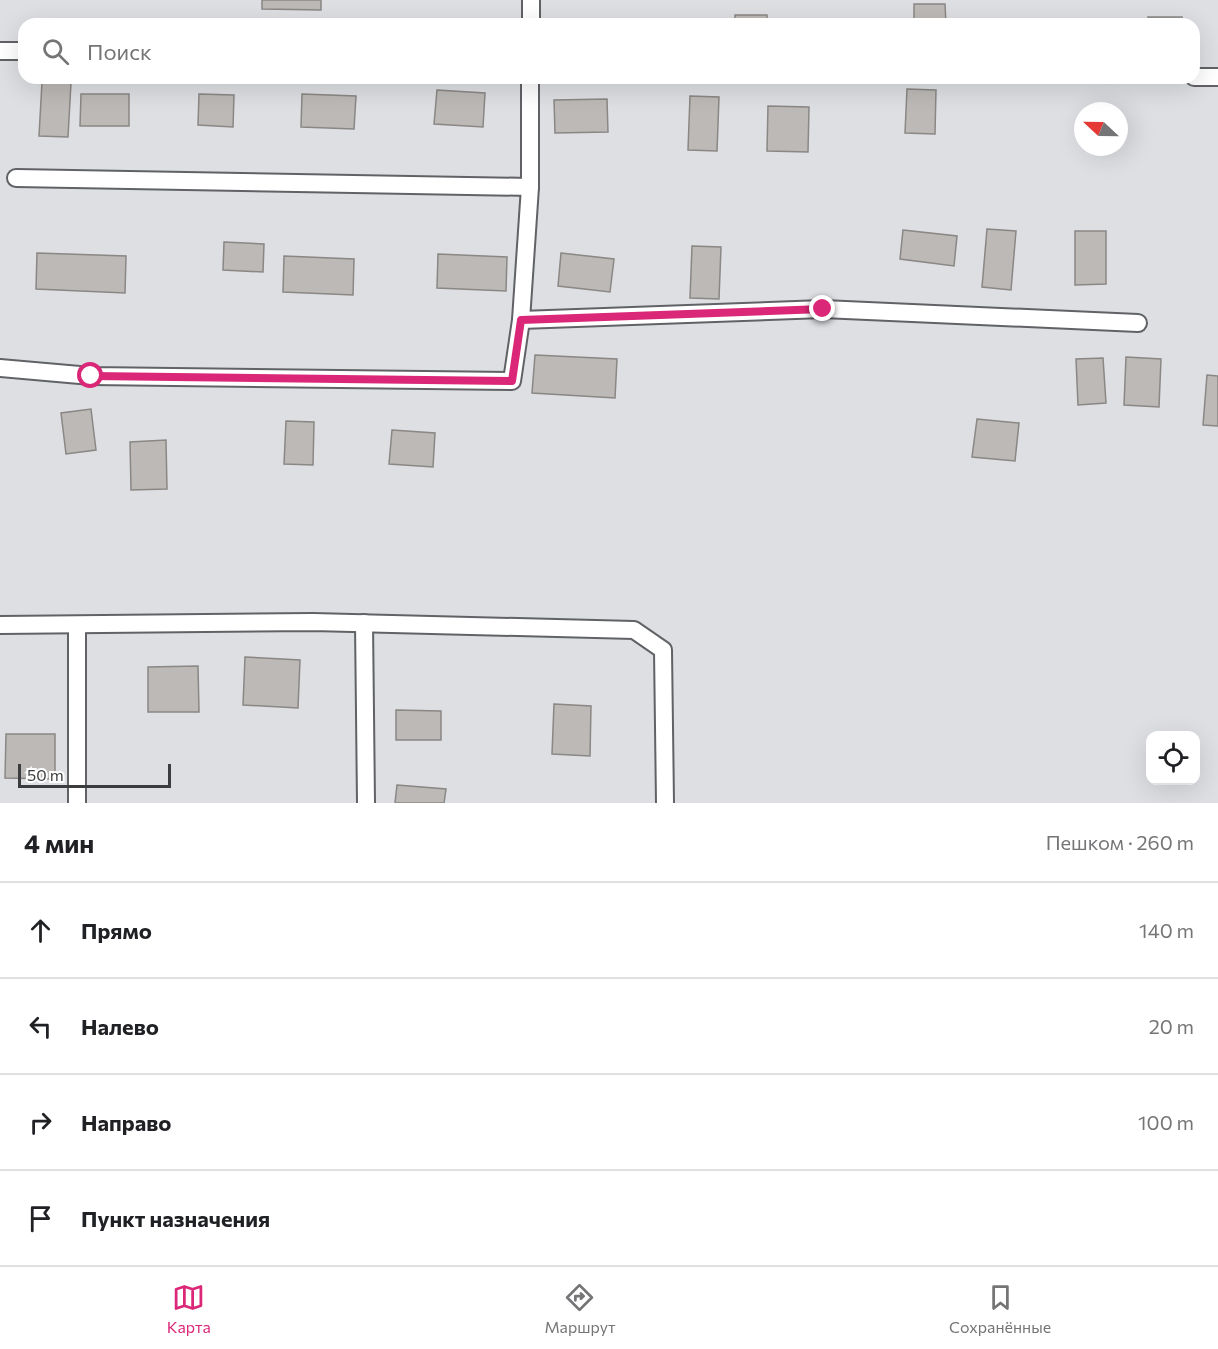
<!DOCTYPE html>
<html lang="ru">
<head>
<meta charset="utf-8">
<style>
  :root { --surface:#fff; --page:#f6f6f6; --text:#202124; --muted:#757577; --line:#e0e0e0; --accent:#db2777 }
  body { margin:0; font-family:Commissioner,sans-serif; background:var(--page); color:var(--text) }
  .controls { position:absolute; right:18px; bottom:18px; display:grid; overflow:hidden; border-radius:12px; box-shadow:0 6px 24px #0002 }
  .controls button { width:54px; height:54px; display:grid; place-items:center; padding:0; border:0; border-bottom:2px solid var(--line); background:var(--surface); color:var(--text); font:30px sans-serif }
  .compass { position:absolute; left:1074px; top:102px; width:54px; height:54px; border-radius:50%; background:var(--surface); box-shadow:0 6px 24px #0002; rotate:292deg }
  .scale { position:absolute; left:18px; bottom:15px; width:153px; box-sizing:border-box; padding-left:6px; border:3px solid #3b3c3e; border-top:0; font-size:16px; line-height:21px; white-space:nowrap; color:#3b3c3e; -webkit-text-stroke:4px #fff; paint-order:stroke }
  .stop { position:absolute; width:18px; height:18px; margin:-14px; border:4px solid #db2777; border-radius:50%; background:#fff }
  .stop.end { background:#db2777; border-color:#fff; box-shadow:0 2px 6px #0008 }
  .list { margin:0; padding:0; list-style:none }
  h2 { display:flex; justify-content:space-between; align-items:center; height:78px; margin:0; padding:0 24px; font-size:26px }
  h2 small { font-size:20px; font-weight:400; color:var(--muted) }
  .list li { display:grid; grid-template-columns:39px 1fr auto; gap:18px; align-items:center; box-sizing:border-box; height:96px; padding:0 24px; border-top:2px solid var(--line) }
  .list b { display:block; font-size:22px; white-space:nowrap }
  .list em { font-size:20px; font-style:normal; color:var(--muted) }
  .icon { flex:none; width:33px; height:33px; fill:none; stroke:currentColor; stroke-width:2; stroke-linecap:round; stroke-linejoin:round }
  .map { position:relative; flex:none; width:1218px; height:803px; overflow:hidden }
  .search { position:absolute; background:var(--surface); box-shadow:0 6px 24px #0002; left:18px; right:18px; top:18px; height:66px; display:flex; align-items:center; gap:15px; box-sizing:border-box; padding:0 21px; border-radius:18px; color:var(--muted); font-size:22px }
  .sheet { height:462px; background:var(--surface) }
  nav { display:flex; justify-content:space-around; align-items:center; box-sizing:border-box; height:84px; border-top:2px solid var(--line); background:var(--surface); font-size:16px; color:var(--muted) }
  nav a { display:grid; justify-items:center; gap:3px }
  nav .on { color:var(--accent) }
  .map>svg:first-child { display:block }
  .building { fill:#bcb9b6; stroke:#8a8785; stroke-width:1.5 }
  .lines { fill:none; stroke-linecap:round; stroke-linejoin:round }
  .street-casing { stroke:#606265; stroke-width:20 }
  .street { stroke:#fff; stroke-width:16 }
  .route { stroke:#db2777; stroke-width:8 }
</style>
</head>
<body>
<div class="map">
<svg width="1218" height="803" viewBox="0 0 1218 803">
  <rect width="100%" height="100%" fill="#dddfe3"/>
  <g class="building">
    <polygon points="262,0 321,0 321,10 262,9"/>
    <polygon points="914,4 945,4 946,24 914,24"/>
    <rect x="735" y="15" width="32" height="9"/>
    <rect x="1148" y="17" width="34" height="7"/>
    <polygon points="42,82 71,83 68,137 39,136"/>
    <polygon points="907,89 936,90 935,134 905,133"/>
    <polygon points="437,90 485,93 483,127 434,124"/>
    <polygon points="81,94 129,94 129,126 80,126"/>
    <polygon points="199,94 234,95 233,127 198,125"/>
    <polygon points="302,94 356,96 354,129 301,127"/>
    <polygon points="690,96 719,97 717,151 688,150"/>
    <polygon points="607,99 608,132 555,133 554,100"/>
    <polygon points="768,106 809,107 808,152 767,151"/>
    <polygon points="987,229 1016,231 1011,290 982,287"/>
    <polygon points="903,230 957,236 954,266 900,259"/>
    <polygon points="1075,231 1106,231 1106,284 1075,285"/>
    <polygon points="224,242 264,244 263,272 223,270"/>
    <polygon points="692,246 721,247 719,299 690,298"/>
    <polygon points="37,253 126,256 125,293 36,289"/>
    <polygon points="561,253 614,259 610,292 558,286"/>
    <polygon points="438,254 507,257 506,291 437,288"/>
    <polygon points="284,256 354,259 353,295 283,292"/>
    <polygon points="535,355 617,359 615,398 532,393"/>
    <polygon points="1126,357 1161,359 1159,407 1124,405"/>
    <polygon points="1103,358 1106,403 1078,405 1076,359"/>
    <polygon points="1207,375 1218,376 1218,426 1203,425"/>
    <polygon points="91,409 96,450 66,454 61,413"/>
    <polygon points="977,419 1019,423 1015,461 972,457"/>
    <polygon points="286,421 314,422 313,465 284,464"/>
    <polygon points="392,430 435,433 433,467 389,464"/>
    <polygon points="166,440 167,489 131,490 130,442"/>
    <polygon points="245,657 300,660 298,708 243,705"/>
    <polygon points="198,666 199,712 148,712 148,667"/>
    <polygon points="554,704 591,706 590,756 552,754"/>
    <polygon points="396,710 441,711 441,740 396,740"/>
    <polygon points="6,734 55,734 55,779 5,778"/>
    <polygon points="397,785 446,789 444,803 395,803"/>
  </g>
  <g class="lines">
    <g class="street-casing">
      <g id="street">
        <polyline points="531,24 531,0"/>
        <polyline points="0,51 24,51"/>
        <polyline points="1194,77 1218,77"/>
        <polyline points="16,178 530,187"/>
        <polyline points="521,320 823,309 1138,323"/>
        <polyline points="0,368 91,376 512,381 521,320 530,187 530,78"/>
        <polyline points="364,623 366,803"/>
        <polyline points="0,625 313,622 634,630 663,650 665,803"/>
        <polyline points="77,803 77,625"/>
      </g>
    </g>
    <use href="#street" class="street"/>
  </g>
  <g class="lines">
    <polyline class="route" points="91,376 512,381 521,320 823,309"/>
  </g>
</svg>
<div class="controls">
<button><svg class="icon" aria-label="locate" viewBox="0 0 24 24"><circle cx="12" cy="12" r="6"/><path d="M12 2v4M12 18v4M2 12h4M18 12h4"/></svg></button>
</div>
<svg class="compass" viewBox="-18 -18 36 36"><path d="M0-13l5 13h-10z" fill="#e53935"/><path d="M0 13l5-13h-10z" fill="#757577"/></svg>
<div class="scale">50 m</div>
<div class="stop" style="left:91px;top:376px"></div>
<div class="stop end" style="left:823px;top:309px"></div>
<div class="search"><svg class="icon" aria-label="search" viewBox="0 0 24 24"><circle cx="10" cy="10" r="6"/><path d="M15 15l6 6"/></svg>Поиск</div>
</div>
<section class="sheet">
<h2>4 мин<small>Пешком · 260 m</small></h2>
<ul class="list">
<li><svg class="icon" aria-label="ahead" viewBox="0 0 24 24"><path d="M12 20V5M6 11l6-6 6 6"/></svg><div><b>Прямо</b></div><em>140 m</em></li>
<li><svg class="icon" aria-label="left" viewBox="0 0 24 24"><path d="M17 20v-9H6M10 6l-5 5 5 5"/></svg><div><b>Налево</b></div><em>20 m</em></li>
<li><svg class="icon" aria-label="right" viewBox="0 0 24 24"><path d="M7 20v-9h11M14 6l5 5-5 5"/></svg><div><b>Направо</b></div><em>100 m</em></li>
<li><svg class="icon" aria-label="arrive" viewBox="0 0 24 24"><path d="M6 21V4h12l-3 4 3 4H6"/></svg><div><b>Пункт назначения</b></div></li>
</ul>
</section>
<nav>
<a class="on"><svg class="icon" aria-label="map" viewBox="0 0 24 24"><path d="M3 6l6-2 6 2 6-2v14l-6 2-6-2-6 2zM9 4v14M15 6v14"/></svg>Карта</a>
<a><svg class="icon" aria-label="directions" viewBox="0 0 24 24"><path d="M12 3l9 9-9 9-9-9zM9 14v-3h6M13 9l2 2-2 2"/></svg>Маршрут</a>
<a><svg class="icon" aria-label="saved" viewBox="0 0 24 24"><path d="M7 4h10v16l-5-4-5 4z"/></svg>Сохранённые</a>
</nav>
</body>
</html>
